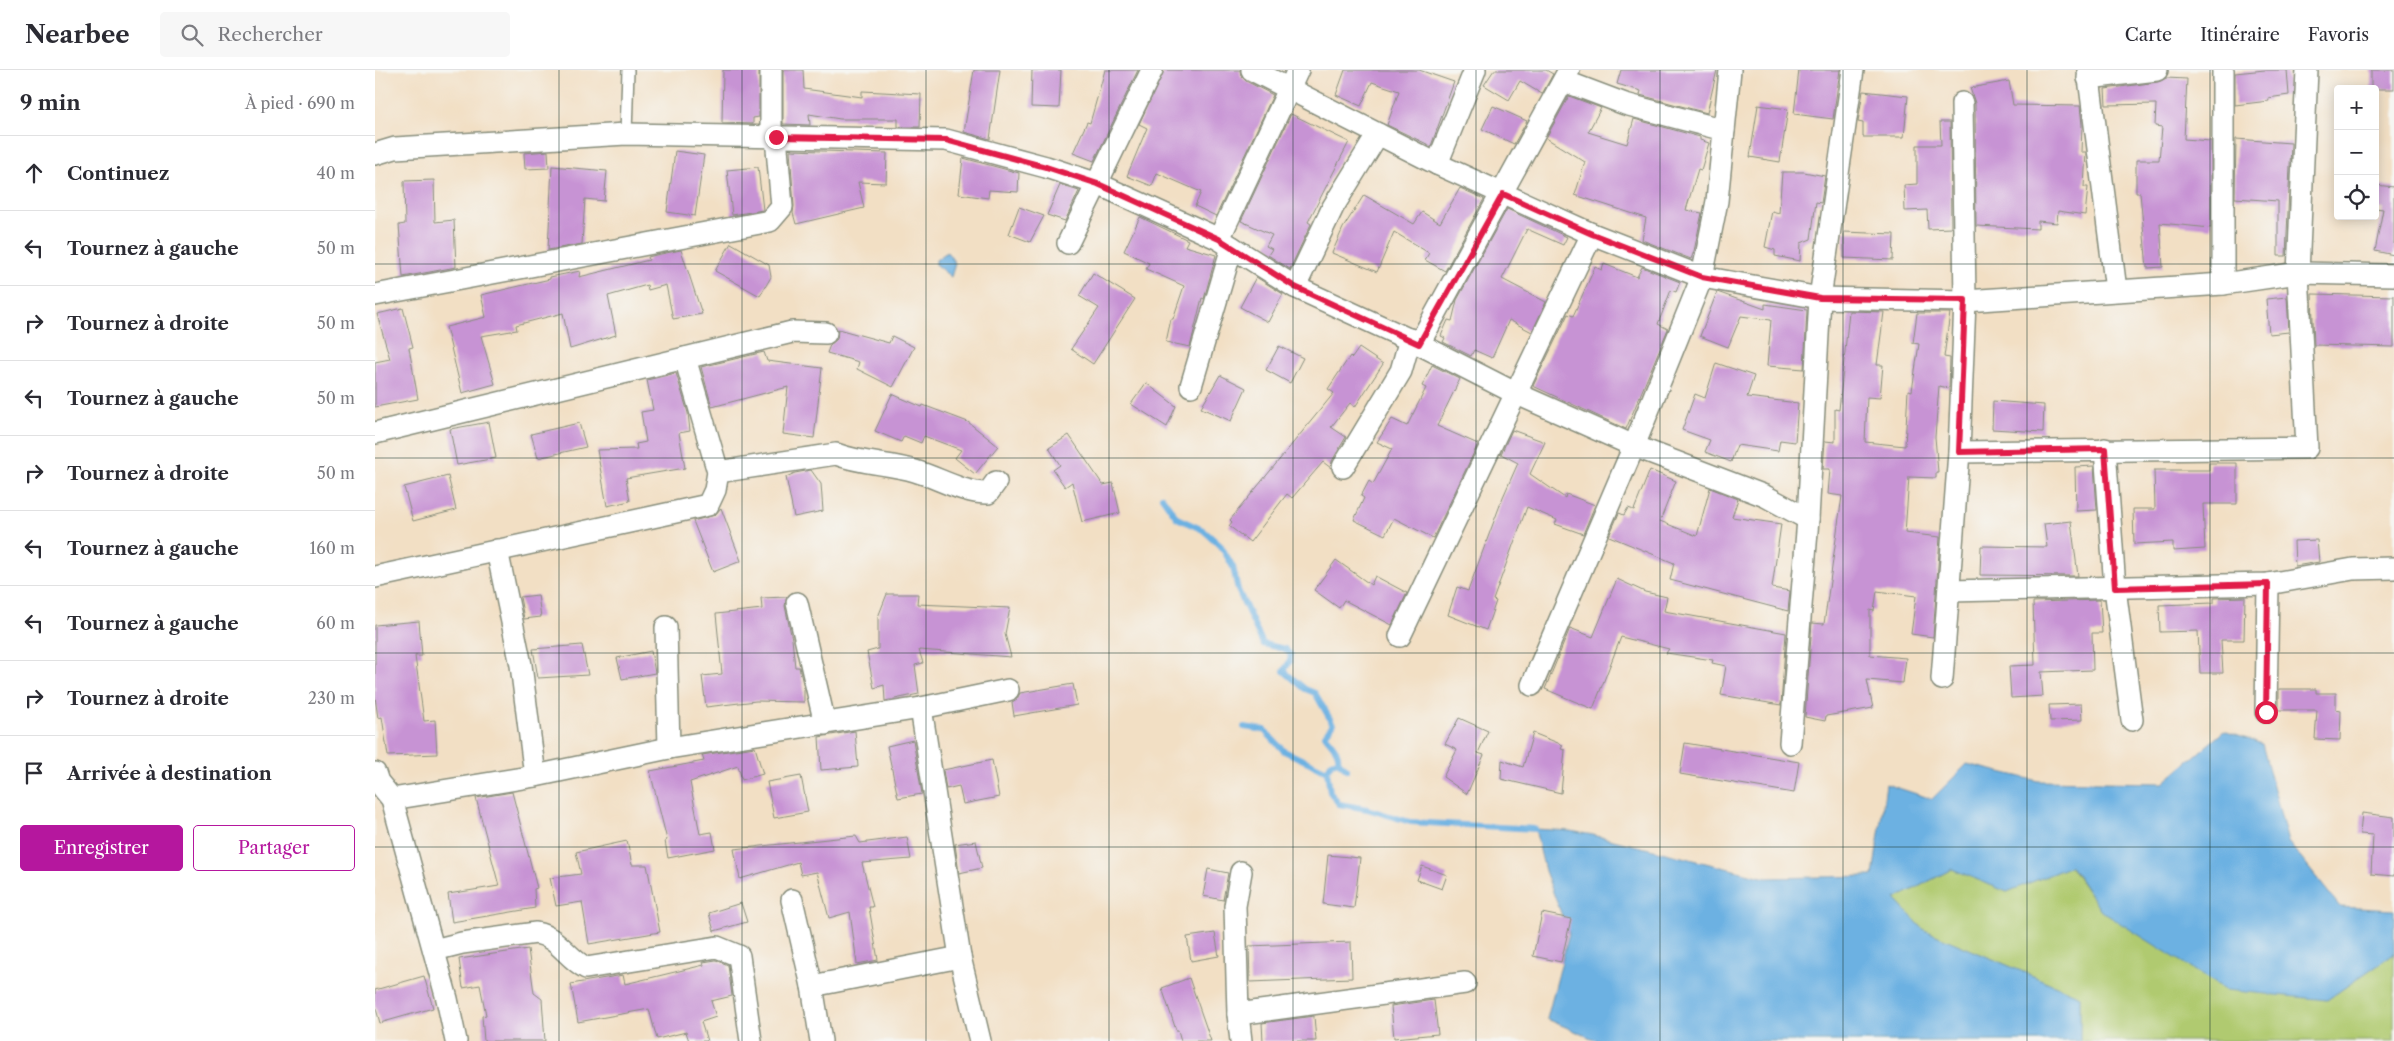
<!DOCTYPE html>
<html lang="fr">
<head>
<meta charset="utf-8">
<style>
  :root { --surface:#fff; --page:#f7f7f7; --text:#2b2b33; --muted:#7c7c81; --line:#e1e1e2; --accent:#b5179e }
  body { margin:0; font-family:"Libre Caslon Text",serif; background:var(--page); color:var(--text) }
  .controls { position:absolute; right:15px; top:15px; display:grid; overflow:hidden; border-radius:5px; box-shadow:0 2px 12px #0003 }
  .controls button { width:45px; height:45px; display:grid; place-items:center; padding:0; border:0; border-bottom:1px solid var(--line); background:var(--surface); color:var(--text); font:25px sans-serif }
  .stop { position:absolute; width:15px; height:15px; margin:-11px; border:4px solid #e11d48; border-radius:50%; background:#fff }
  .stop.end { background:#e11d48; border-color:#fff; box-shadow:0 1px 5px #0008 }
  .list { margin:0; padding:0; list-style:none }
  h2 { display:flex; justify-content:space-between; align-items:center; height:65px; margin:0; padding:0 20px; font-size:21px }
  h2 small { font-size:16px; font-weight:400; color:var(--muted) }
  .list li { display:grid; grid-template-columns:32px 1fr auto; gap:15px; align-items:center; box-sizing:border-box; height:75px; padding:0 20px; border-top:1px solid var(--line) }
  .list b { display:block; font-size:19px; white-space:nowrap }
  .list em { font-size:16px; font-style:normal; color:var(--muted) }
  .actions { display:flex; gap:10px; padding:15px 20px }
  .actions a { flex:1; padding:11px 0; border:1px solid var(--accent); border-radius:5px; text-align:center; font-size:18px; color:var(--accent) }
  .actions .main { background:var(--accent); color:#fff }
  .icon { flex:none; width:28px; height:28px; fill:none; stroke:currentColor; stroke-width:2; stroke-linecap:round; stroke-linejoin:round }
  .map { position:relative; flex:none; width:2019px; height:971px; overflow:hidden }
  header { display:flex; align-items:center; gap:30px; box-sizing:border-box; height:70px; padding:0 25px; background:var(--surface); border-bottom:1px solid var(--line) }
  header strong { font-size:24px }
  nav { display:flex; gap:28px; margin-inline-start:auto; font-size:18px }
  .search { width:350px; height:45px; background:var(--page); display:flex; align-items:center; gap:12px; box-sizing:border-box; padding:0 18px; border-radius:5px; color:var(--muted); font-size:19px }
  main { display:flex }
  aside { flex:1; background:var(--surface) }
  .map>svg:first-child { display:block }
  .green { fill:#b0ca70; stroke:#688452 }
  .water { fill:#6cb1e2; stroke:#46778b }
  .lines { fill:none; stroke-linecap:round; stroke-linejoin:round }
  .stream { stroke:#6cb1e2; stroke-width:6 }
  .building { fill:#c793d4 }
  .service-casing { stroke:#888e7c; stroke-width:14 }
  .minor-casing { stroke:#888e7c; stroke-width:24 }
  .service { stroke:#fff; stroke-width:11 }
  .minor { stroke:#fff; stroke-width:21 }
  .route { stroke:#e11d48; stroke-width:6 }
  .grid { fill:none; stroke:#1f3d34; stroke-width:1; stroke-opacity:0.55 }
</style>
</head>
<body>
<header>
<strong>Nearbee</strong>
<div class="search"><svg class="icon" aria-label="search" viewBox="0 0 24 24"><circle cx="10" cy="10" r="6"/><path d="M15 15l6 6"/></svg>Rechercher</div>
<nav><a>Carte</a><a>Itinéraire</a><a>Favoris</a></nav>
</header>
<main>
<aside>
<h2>9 min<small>À pied · 690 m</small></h2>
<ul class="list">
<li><svg class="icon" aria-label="ahead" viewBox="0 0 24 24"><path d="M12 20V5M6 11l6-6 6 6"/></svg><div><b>Continuez</b></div><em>40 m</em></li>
<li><svg class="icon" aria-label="left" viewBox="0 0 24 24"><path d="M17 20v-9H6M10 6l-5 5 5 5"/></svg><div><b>Tournez à gauche</b></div><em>50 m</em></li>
<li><svg class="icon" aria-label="right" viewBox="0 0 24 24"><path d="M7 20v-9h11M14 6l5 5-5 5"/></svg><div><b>Tournez à droite</b></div><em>50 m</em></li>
<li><svg class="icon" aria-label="left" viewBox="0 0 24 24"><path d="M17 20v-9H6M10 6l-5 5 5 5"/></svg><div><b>Tournez à gauche</b></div><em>50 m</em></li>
<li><svg class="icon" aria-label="right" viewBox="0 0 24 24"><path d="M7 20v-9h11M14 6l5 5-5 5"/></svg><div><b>Tournez à droite</b></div><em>50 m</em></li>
<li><svg class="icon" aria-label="left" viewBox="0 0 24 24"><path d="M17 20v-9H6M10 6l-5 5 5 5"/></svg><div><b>Tournez à gauche</b></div><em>160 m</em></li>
<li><svg class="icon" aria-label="left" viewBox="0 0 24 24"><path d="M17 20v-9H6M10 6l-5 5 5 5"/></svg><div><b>Tournez à gauche</b></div><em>60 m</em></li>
<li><svg class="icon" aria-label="right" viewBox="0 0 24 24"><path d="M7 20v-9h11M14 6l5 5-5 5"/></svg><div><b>Tournez à droite</b></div><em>230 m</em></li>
<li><svg class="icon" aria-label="arrive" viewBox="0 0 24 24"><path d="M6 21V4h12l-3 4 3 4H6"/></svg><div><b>Arrivée à destination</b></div></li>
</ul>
<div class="actions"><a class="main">Enregistrer</a><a>Partager</a></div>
</aside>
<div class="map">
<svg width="2019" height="971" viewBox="0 0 2019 971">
  <rect width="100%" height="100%" fill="#f6f6f2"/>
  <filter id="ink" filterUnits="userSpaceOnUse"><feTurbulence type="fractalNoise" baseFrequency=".02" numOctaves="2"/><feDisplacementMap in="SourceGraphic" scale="10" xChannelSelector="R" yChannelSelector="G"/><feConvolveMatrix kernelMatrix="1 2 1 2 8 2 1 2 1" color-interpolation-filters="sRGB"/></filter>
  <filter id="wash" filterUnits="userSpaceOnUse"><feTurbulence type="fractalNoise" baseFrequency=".0096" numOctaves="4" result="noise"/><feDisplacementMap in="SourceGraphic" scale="20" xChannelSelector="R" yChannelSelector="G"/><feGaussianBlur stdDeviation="1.12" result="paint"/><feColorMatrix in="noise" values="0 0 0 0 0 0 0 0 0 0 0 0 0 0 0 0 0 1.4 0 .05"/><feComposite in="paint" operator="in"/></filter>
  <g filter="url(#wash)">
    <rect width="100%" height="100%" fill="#f2dfc4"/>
    <polygon class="green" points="1695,796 1726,841 1952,930 2019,883 2019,971 1705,971 1705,926 1549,860 1520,829 1577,799 1632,822"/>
    <g class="water">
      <polygon points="572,182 580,193 576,207 561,195 561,190"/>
      <polygon points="1849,661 1887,674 1913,772 1965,837 2019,840 2019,883 1952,930 1851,920 1726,841 1696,796 1632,822 1577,799 1520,829 1549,860 1705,926 1705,971 1223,971 1172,949 1194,864 1170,801 1160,759 1195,761 1218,765 1391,808 1498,806 1511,714 1557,729 1592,694 1663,711 1788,713"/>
    </g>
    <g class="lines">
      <g class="stream">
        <path d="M 787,427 L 802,448 L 828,460 L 846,476 L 858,497 L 863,520 L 888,574 L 910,579 L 916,585 L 915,591 L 909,601 L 930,619 L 940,623 L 958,654 L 950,665 C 956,674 965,680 963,691 L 956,693 L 952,701"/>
        <polyline points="869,657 889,660 909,681 952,701 955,722 964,734 992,739 1035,752 1160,759"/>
        <polyline points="963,691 972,699"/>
      </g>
    </g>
    <g id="blocks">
      <g class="building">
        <polygon points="348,0 384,0 384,47 378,48 378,54 347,53"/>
        <polygon points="408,0 428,0 429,19 487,27 487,21 546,24 545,57 523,57 523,49 465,49 434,44 435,55 408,54"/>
        <polygon points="599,0 625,0 615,69 589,62"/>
        <polygon points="657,0 686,0 684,38 656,37"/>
        <polygon points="730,0 763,0 719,91 698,83 712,52 715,53"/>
        <polygon points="789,0 865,0 866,6 871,11 898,25 841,146 820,136 826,122 782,103 777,116 752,106 772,58 764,54"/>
        <polygon points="970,0 1044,0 1079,12 1056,76 1012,55 1024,21 997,12 986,36 961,25"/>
        <polygon points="1119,0 1171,0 1178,4 1167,24 1145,11 1134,30 1109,15"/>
        <polygon points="1246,0 1342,0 1332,43 1265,25 1266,21 1242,14"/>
        <polygon points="1424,0 1465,0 1458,49 1419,44"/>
        <polygon points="1890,0 1912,0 1914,25 1893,28 1894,31 1860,35 1860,3"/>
        <rect x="1996" y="0" width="23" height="19"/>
        <polygon points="1791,8 1812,9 1809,69 1836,71 1836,158 1785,153 1788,197 1772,198 1765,123 1761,123 1761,90 1784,90 1787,57 1780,56 1781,34 1731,35 1730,19 1783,12"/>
        <polygon points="1634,11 1638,35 1705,36 1707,55 1706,82 1711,82 1709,117 1713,117 1710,145 1683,141 1682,153 1663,151 1663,159 1601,156 1600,33 1595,18"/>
        <polygon points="1488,21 1533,26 1529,67 1488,67 1488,53 1483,52"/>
        <polygon points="1194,26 1226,38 1213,62 1252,74 1259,49 1325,67 1325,70 1334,73 1326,100 1323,99 1311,140 1327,143 1319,181 1316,189 1267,170 1271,148 1200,125 1210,92 1171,68"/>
        <polygon points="1383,35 1413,39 1405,92 1375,87"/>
        <polygon points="1118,36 1152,51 1139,74 1107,59"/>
        <polygon points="916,44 974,72 933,152 936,154 915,199 893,185 897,179 891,176 897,165 866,151"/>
        <polygon points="1565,52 1575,52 1576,158 1553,159 1552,140 1530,141 1529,115 1542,114 1542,75 1566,75"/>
        <polygon points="1861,69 1916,73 1911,186 1903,186 1903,131 1860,128"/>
        <polygon points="415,80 512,83 511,113 483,112 489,138 421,154 418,143 419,136"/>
        <polygon points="173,81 174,98 150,99 149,83"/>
        <polygon points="300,81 329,85 320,146 292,142"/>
        <polygon points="588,88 644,103 643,122 614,120 613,128 584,124"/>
        <polygon points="177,96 232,101 229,131 210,129 207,174 173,180"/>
        <polygon points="383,97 388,140 357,145 352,100"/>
        <polygon points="1407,102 1429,102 1450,106 1446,133 1441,132 1436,169 1426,173 1425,191 1400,186 1400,180 1390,177 1397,141 1404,143"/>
        <polygon points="59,110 60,152 79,150 81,197 28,207 24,155 30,154 29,111"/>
        <polygon points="685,115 704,121 690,151 672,145"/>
        <polygon points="2000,115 2019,117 2019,185 2000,181 2008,139 2000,138"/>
        <polygon points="1085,118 1109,129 1070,201 1050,190 1054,183 1019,162 1002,202 957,183 968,158 989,125 1039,154 1047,142 1065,153"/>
        <polygon points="644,137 669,146 655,172 634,164"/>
        <polygon points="1132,139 1192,167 1188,175 1152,159 1127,209 1171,232 1157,262 1134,250 1117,288 1099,280 1096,286 1068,272 1070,268 1066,266 1073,250 1077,251 1082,230"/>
        <polygon points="765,147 813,170 810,176 841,185 829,229 827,228 815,277 791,272 796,249 798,249 809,216 771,199 774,193 749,181"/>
        <polygon points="1469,162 1519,164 1518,190 1469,188"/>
        <polygon points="356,173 394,195 396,207 385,226 340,201"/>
        <polygon points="306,180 327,244 298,249 291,215 273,220 272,215 233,226 241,265 195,279 188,243 141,255 142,260 106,266 120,314 87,323 71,257 111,247 106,225 175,209 175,207 205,201 204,207 274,190 273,187 281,185"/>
        <polygon points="1229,194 1262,207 1267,197 1305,212 1301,222 1296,220 1283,254 1293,259 1251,359 1158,316 1193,244 1198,246 1220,197 1227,200"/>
        <polygon points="718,203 760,229 718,294 696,279 724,238 704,226"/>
        <polygon points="881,207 908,224 893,252 865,237"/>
        <polygon points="1342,222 1390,239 1390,234 1432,240 1429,299 1392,296 1396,250 1366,246 1353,277 1325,266"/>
        <polygon points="1937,224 2019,226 2019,277 1939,275"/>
        <polygon points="1912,227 1914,262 1894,264 1891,229"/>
        <polygon points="28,238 38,277 34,278 43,329 0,337 0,292 15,289 2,244"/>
        <polygon points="1474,241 1509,242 1502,295 1508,295 1505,328 1492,327 1490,372 1530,376 1533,320 1537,321 1544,274 1538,273 1542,243 1575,243 1569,287 1575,288 1574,318 1564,316 1560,367 1563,402 1561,402 1561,408 1534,407 1530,463 1565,467 1558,567 1536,564 1541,526 1502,521 1499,541 1495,540 1495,585 1531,588 1528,613 1492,610 1498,638 1451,646 1450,651 1430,647 1437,553 1449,554 1467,426 1453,424 1455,399 1448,399 1450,371 1460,372 1460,339 1464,340"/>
        <polygon points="463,259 514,273 517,266 539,277 518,317 482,299 484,292 452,283 455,275 462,269"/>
        <polygon points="904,276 928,288 915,313 891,300"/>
        <polygon points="984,278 1008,294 980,337 975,333 956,357 971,367 957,391 956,398 948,392 917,428 912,424 875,472 854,456 857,452 855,450 959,323 953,319 975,286 977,288"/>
        <polygon points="389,282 392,291 447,298 439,368 408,364 413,317 337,337 326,297"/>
        <polygon points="1341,293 1379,306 1372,327 1423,333 1420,372 1405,370 1403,381 1362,375 1356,392 1330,382 1335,370 1307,360 1320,324 1330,328"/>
        <polygon points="1057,295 1085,309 1062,356 1103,374 1058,468 1019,448 1010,465 979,450 989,428 986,426 994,411 998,414 1017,379 1002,372 1017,349 1032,356 1051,318 1047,316"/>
        <polygon points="301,303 313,343 315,361 304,363 310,398 251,408 255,431 232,436 222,380 262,379 261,374 271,372 266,342 278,340 272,310"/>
        <polygon points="845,305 871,318 856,351 826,338"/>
        <polygon points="771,313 801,336 792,357 756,334"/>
        <polygon points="517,324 547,337 548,335 593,352 623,376 600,404 580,388 586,380 549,366 546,373 529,366 526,372 500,361"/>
        <polygon points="1618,331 1669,335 1668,362 1617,359"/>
        <polygon points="114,352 121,388 82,395 75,359"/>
        <polygon points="204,353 211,377 163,388 156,364"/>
        <polygon points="1137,360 1170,372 1155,404 1190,428 1191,424 1220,435 1208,464 1180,454 1182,450 1152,437 1118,530 1121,531 1111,560 1073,545 1082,517 1093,521 1128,427 1143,393 1126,384"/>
        <polygon points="694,365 728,415 738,413 745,443 707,452 697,412 690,417 678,400 685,395 674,378"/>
        <polygon points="1834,393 1862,393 1862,434 1828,434 1830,479 1798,481 1798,472 1759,474 1758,439 1780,439 1779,400 1834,400"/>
        <polygon points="1719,396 1722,440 1701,441 1700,397"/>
        <polygon points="436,400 446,414 448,441 419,447 411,407 420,403"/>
        <polygon points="1275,400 1301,411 1285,451 1322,466 1335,418 1363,429 1357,447 1406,454 1397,518 1415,521 1413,541 1295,510 1299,493 1234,466 1244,443 1249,445 1253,438 1259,440"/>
        <polygon points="73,406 81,440 38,451 29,417"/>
        <polygon points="346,438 366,491 338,502 318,451 340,445"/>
        <polygon points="1696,451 1703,506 1605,505 1606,476 1672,477 1669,454"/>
        <polygon points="1942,470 1944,492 1920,496 1919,471"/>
        <polygon points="961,490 996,515 1000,506 1032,523 1017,555 969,530 964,538 939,520"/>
        <polygon points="1242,509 1270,522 1292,527 1289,541 1411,563 1406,635 1346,625 1351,596 1337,593 1338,590 1291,583 1294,579 1246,567 1218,639 1170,619 1195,558 1218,567"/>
        <polygon points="512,524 543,524 542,534 635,538 630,564 636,587 544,580 548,593 540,595 544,624 510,631 509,615 499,618 492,582 503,579 503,547"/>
        <polygon points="163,525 166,547 149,549 145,527"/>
        <polygon points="412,527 410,536 417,569 420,597 424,597 429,618 429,632 381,631 331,637 327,606 347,604 341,544 387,539 386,528"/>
        <polygon points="1870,527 1869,570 1846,570 1848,603 1825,603 1823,561 1785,562 1784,535 1839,533 1839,528"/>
        <polygon points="1725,530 1727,563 1717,563 1718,600 1666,602 1668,626 1636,628 1634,596 1660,595 1658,532"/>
        <polygon points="44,551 47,586 40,586 49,651 60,650 62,684 13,686 7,647 3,648 0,627 0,555"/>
        <polygon points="207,575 213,605 163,608 158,579"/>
        <polygon points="276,581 280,603 247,609 242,588"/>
        <polygon points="698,614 702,635 639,646 637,632 642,629 645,623"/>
        <polygon points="1904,619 1941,619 1941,623 1961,623 1961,640 1966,641 1965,670 1940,669 1942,640 1904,640"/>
        <polygon points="1706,634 1707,650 1675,651 1674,635"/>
        <polygon points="1084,648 1113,661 1103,683 1109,685 1092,724 1068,707 1082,680 1070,674"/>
        <polygon points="480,661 483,697 446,700 444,667"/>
        <polygon points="1158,663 1188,675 1186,679 1190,680 1186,723 1126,709 1127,690 1148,697"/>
        <polygon points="538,670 547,724 523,728 512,676"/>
        <polygon points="1310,673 1424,692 1419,723 1305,704"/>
        <polygon points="380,677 388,704 367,710 363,696 315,712 325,764 337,762 340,779 293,788 290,771 292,770 275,701 329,691 327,685"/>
        <polygon points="617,690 624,727 588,734 584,716 571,719 568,700"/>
        <polygon points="426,706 433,742 399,748 392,712"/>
        <polygon points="137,722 162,818 159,819 160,838 77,852 73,824 124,816 101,728"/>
        <polygon points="1987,743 2019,747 2019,806 1996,804 1998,765 1985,764"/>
        <polygon points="481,766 485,773 532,767 536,789 487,793 498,837 494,837 503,890 482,894 475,842 454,848 442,802 426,805 423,792 365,809 359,779"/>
        <polygon points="252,771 257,795 272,795 285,862 214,874 207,832 181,836 175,808 206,804 201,782"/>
        <polygon points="601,771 607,798 584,803 580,774"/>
        <polygon points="953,785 985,788 979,838 948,834"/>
        <polygon points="1047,796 1072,805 1067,819 1042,810"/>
        <polygon points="833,799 853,803 848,830 828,826"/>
        <polygon points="366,833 372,852 339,861 334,843"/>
        <polygon points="1167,843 1196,849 1186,892 1158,886"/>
        <polygon points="840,863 844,886 816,891 812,867"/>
        <polygon points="976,872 977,908 875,912 874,876"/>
        <polygon points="153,879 159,923 167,929 170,971 109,971 107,946 111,945 105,915 88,918 84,889"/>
        <polygon points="341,890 353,895 357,926 336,931 341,947 326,952 332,971 314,971 311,962 282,969 274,939 203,952 196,914 248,905 250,914 329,895 328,892"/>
        <polygon points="49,906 58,938 5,953 0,935 0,920"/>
        <polygon points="814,908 836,971 806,971 803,960 801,960 787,918"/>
        <polygon points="1059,930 1063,964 1019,968 1016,936"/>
        <polygon points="939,946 941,971 888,971 887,953"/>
      </g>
    </g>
  </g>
  <g filter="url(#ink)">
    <use href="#blocks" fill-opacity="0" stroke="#888e7c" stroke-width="1"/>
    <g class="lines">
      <g class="service-casing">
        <polyline id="service" points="251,64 253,0"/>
      </g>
      <g class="minor-casing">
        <g id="minor">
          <polyline points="877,0 1062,94 1217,164 1327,207 1445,228 1590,231 1848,214 1923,203 2019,205"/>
          <polyline points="1713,0 1741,220"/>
          <polyline points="1713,8 1782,0"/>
          <polyline points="1189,11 1250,34 1349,60"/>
          <polyline points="396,67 396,0"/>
          <polyline points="0,84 20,78 251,64 571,70 671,97 723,114 844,169 920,217 1044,274 1140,323 1259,376 1390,426 1433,449"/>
          <polyline points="1062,94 1100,0"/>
          <polyline points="844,169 923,0"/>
          <polyline points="693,173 777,0"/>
          <polyline points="1848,214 1848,0"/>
          <polyline points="920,217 958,137 1003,64"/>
          <polyline points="0,225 395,151 407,137 401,67"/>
          <polyline points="1044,274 1194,0"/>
          <polyline points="816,316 857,177"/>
          <polyline points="0,363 417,262 451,263"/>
          <polyline points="1730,379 1740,518 1757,650"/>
          <polyline points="1584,382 1932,378 1923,203 1932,0"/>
          <polyline points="968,397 1026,301 1035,269"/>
          <path d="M 343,402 L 461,384 C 487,394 514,393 540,401 C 564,408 587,423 613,423 L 621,412"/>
          <polyline points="122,480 146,595 160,706"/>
          <polyline points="0,507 333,435 340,420 343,402 310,288"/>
          <polyline points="1574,521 1893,514 1978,499 2019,498"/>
          <polyline points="422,533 450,654"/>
          <polyline points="291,557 294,678"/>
          <polyline points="1025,566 1217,164"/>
          <polyline points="1567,609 1584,382 1590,231 1587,33"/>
          <polyline points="1157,615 1259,376 1327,207 1342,131 1355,0"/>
          <polyline points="546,638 585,887 605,971"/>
          <polyline points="1891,642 1893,514"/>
          <polyline points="1415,673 1433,449 1445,228 1478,0"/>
          <polyline points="0,703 3,712 17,729 72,929 81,971"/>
          <polyline points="17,729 160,706 294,678 546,638 633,620"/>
          <polyline points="866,802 860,836 863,944 866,971"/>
          <polyline points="417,830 437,916 446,971"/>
          <path d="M 59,880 L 87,873 L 161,863 C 183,867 192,888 211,898 L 342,877 L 364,886 L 376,971"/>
          <polyline points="437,916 585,887"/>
          <polyline points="863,944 1090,913"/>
        </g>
      </g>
      <use href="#service" class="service"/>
      <use href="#minor" class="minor"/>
    </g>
  </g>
  <g class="lines" filter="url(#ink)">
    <polyline class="route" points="401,67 571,70 671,97 723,114 844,169 920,217 1044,274 1128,124 1217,164 1327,207 1445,228 1590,230 1584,382 1730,379 1740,518 1893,514 1891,642"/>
  </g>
  <path class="grid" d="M 184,0 L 184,971M 367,0 L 367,971M 551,0 L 551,971M 734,0 L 734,971M 918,0 L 918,971M 1101,0 L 1101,971M 1285,0 L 1285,971M 1468,0 L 1468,971M 1652,0 L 1652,971M 1835,0 L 1835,971M 0,194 L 2019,194M 0,388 L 2019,388M 0,583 L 2019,583M 0,777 L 2019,777"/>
</svg>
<div class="controls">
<button>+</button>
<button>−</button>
<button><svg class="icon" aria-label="locate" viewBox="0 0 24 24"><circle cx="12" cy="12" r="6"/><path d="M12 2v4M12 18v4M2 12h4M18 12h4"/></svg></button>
</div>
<div class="stop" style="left:1891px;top:642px"></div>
<div class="stop end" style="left:401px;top:67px"></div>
</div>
</main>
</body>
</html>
